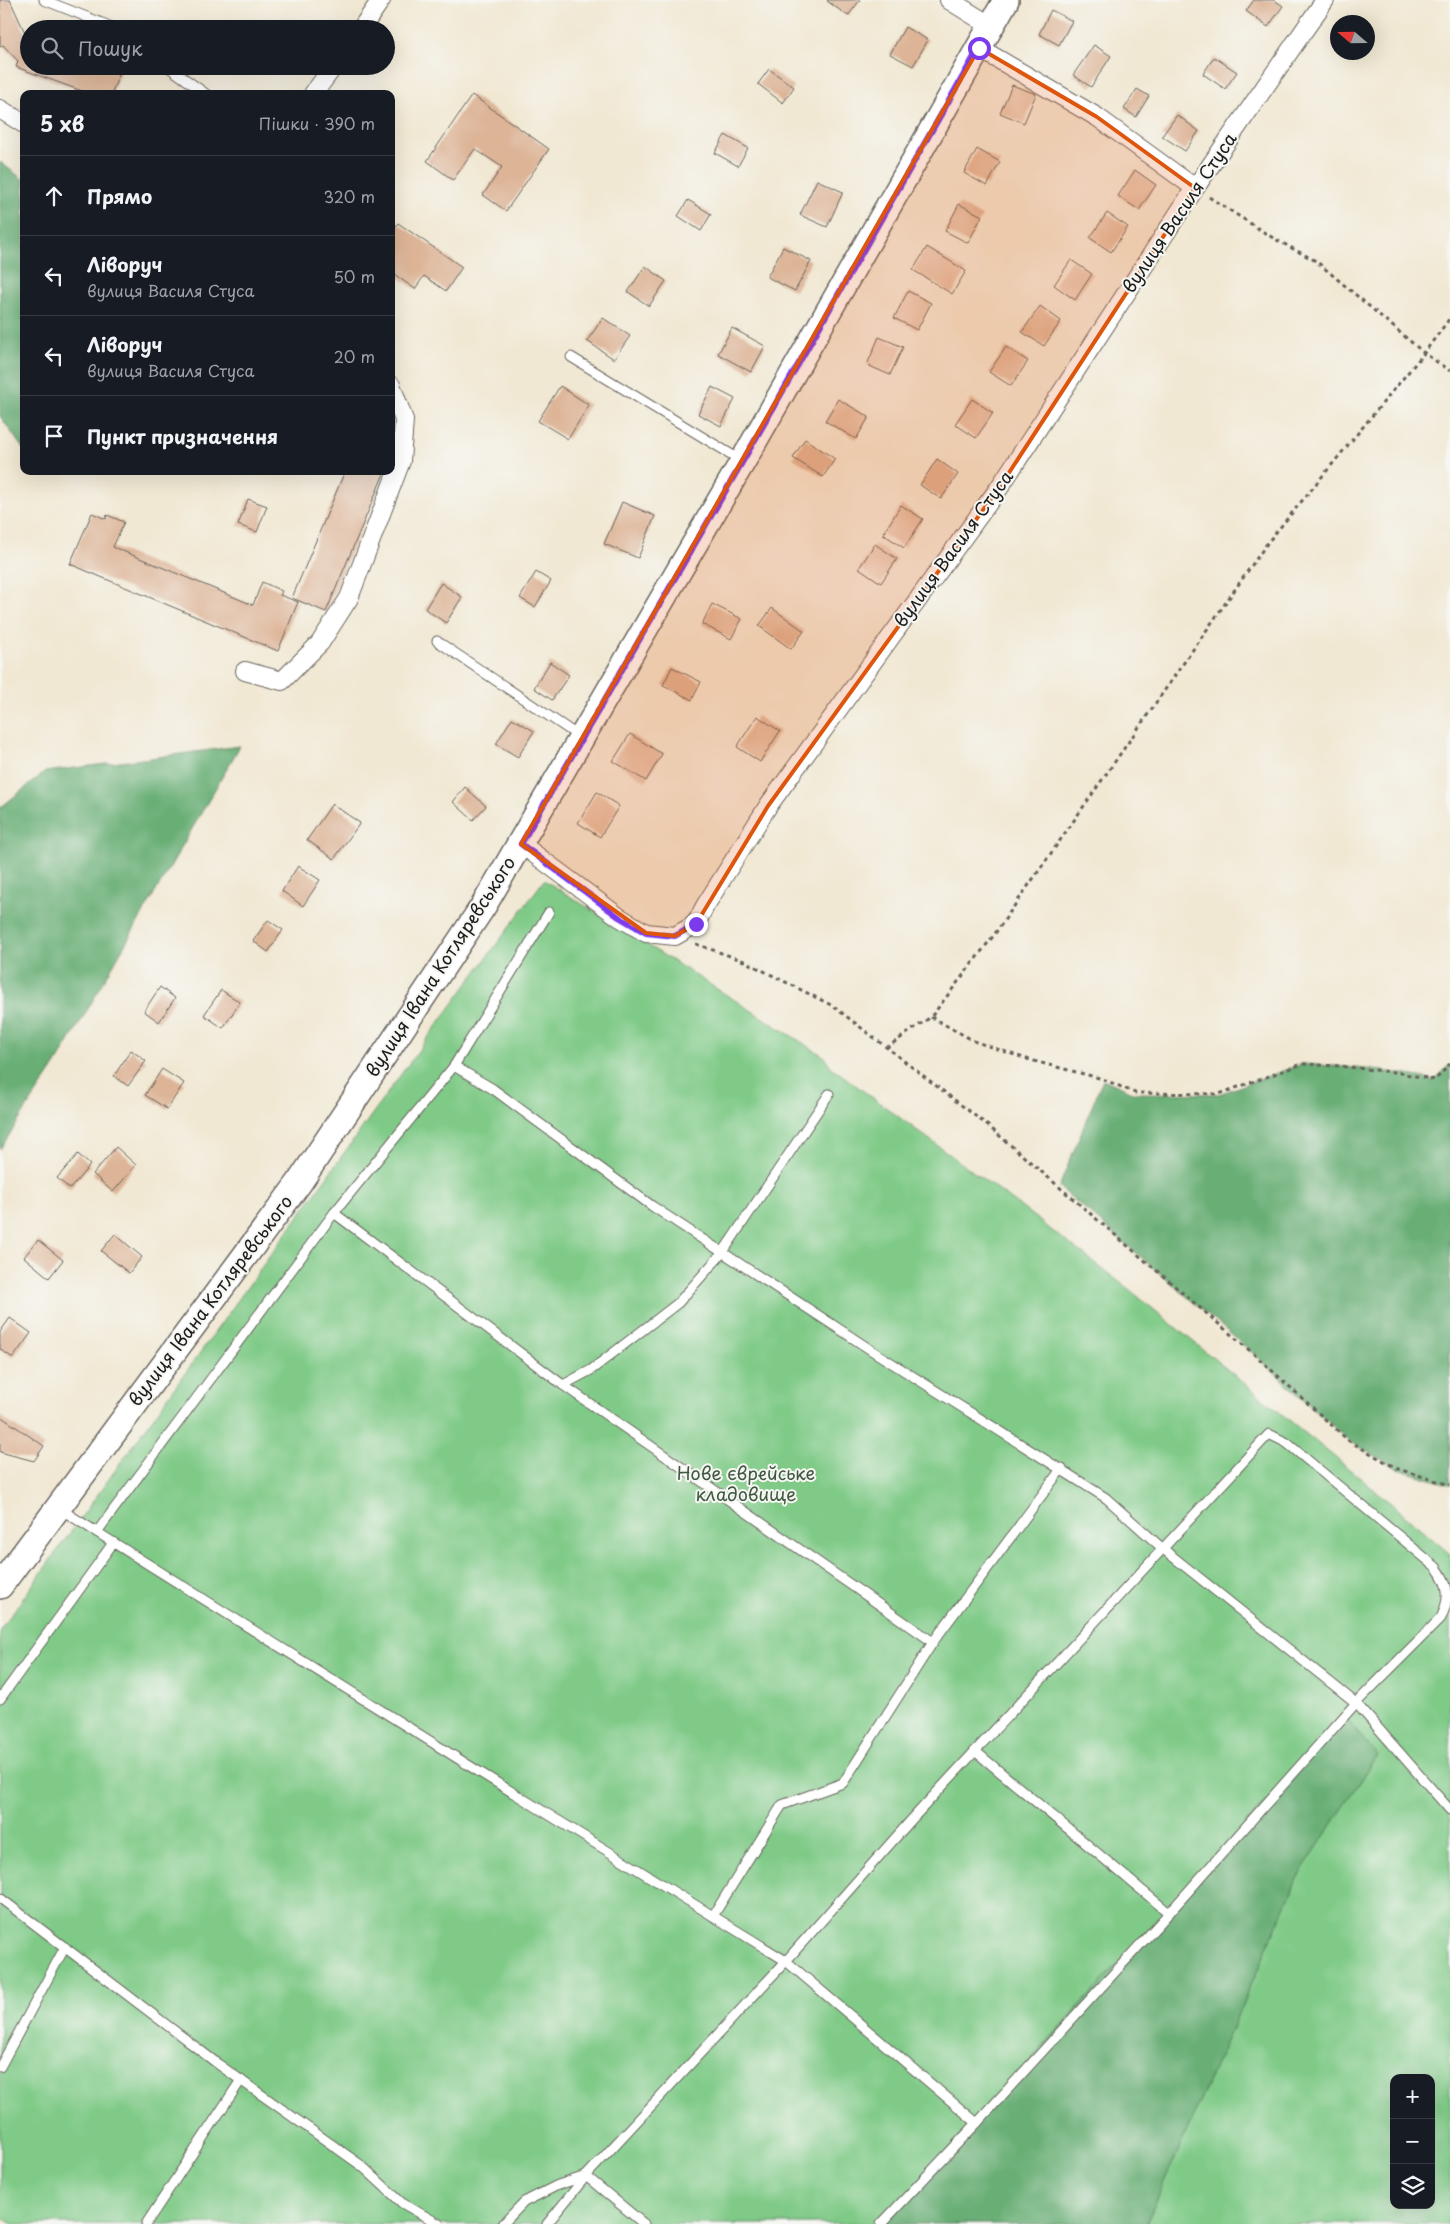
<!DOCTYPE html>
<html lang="uk">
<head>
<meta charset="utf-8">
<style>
  :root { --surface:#171b24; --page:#242831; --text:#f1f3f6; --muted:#9ea1a6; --line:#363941 }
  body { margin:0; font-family:"Playpen Sans",sans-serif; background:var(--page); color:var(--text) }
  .controls { position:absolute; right:15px; bottom:15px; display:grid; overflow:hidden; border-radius:10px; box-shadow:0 5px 20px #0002 }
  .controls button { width:45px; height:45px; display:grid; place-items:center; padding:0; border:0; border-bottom:1px solid var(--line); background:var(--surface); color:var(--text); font:25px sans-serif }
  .compass { position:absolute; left:1330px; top:15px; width:45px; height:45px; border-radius:50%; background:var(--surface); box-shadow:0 5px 20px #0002; rotate:290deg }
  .stop { position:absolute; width:15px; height:15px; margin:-11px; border:4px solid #7c3aed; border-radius:50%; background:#fff }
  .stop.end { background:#7c3aed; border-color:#fff; box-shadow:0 1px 5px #0008 }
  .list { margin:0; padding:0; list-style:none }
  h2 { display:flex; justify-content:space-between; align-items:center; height:65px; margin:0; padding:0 20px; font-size:21px }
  h2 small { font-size:16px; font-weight:400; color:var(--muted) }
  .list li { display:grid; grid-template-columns:32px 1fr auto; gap:15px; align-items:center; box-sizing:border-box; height:80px; padding:0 20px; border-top:1px solid var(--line) }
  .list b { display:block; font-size:19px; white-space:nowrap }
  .list p { margin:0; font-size:16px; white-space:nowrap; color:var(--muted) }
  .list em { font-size:16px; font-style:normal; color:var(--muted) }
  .icon { flex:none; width:28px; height:28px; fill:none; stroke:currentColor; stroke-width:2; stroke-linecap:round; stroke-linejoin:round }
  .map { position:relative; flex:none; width:1450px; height:2224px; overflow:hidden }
  .search { position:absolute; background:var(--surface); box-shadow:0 5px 20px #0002; left:20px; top:20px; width:375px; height:55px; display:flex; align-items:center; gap:12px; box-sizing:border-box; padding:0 18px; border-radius:28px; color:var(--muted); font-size:19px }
  .panel { position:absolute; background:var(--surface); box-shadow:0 5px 20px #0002; left:20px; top:90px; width:375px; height:385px; border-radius:10px }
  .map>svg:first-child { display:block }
  .green { fill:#7fca87; stroke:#4e7352; fill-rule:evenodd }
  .forest { fill:#67ae74; stroke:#426548 }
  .building { fill:#ddb496 }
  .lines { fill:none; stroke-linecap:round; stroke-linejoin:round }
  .lane-casing { stroke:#67635c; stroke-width:11 }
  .street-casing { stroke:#67635c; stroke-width:20 }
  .secondary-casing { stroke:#67635c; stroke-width:28 }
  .path { stroke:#67635c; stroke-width:3; stroke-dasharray:4 4; stroke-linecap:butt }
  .lane { stroke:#fff; stroke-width:9 }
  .street { stroke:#fff; stroke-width:18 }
  .secondary { stroke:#fff; stroke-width:25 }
  .route { stroke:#7c3aed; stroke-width:6 }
  .marked { fill:#de560d; fill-opacity:0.2; stroke:#de560d; stroke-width:4; stroke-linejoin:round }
  .labels { text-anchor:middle; stroke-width:4; stroke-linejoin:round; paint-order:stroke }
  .street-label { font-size:18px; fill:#1c1c1c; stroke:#f6f6f2 }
  .park-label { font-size:18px; fill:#3f5941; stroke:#f6f6f2 }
</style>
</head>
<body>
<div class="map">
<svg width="1450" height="2224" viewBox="0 0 1450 2224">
  <rect width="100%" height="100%" fill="#f6f6f2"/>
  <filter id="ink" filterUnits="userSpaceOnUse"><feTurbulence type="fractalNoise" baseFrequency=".02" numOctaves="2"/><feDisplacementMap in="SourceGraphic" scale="10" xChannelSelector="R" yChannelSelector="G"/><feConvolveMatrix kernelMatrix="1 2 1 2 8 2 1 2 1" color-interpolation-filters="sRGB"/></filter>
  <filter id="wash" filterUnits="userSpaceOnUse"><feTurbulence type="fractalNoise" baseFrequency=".0096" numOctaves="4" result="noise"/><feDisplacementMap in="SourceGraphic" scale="20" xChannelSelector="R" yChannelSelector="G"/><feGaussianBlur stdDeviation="1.12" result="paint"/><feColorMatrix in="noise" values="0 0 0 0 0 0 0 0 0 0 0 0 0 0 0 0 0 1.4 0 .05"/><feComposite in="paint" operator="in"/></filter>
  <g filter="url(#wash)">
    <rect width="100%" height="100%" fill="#f1e8d3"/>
    <path class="green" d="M 544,880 L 825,1057 L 831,1067 L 1017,1204 L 1130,1290 L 1398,1509 L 1450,1554 L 1450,2224 L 1146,2224 L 1300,1873 L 1378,1755 L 881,2224 L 12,2224 L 0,2216 L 0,1630 L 391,1088 ZM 1394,2078 L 1431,2078 L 1431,2205 L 1394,2205 Z"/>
    <g class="forest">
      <polygon points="0,162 24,180 24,450 0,416"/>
      <polygon points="240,746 56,1064 0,1149 0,808 45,772"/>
      <path d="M 1302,1064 C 1347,1066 1391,1071 1435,1080 L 1450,1064 L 1450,1485 L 1398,1469 L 1349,1441 L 1255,1355 L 1059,1187 L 1103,1079 L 1135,1093 L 1219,1094 Z"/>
      <polygon points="1344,1716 1378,1755 1300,1873 1146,2224 881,2224"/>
    </g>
    <g id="blocks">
      <g class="building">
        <polygon points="0,0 10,0 26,35 29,36 29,66 110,66 121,70 112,92 117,94 90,94 16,67 18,61 3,45 0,47"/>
        <polygon points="828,0 860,0 848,16 827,1"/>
        <polygon points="1254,0 1274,0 1283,6 1268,27 1246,11"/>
        <polygon points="1051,10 1072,21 1059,45 1039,34"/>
        <polygon points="244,20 254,29 236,29"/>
        <polygon points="905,27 928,40 913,66 890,54"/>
        <polygon points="1094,45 1111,56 1091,87 1073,75"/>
        <polygon points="1214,57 1237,72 1225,89 1203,74"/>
        <polygon points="769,69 794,87 783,103 758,84"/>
        <polygon points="1012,85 1036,94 1024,123 1000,113"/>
        <polygon points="1137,89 1149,96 1136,117 1124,109"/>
        <polygon points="472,95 549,149 506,211 483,195 502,167 475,149 453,180 427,161"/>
        <polygon points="1177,115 1199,131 1185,151 1162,136"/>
        <polygon points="725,135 748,148 738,166 715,153"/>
        <polygon points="977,149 1000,162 987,186 964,173"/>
        <polygon points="1135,170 1156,185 1139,210 1118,196"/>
        <polygon points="817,180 843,192 827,227 800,215"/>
        <polygon points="688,200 711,214 701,231 678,216"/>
        <polygon points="959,204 982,216 968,243 945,231"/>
        <polygon points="1107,213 1128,227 1111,252 1090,238"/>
        <polygon points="398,223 462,267 446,291 424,276 415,289 391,272 391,233"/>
        <polygon points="783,247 811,261 795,291 767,277"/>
        <polygon points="927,247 966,271 952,294 913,270"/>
        <polygon points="1071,260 1092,274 1075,300 1054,285"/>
        <polygon points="645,266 666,281 649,306 628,292"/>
        <polygon points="908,291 931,303 917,330 894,318"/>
        <polygon points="1040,306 1061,321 1044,346 1022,332"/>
        <polygon points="603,318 630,336 614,359 587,341"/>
        <polygon points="732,328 765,346 751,372 718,354"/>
        <polygon points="879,337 903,347 890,375 867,365"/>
        <polygon points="1006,347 1028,361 1011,386 989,372"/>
        <polygon points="560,386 589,405 568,439 538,421"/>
        <polygon points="712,387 735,399 721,426 698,414"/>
        <polygon points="838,399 869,417 856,439 825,421"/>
        <polygon points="972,399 993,413 976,438 955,424"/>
        <polygon points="805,439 835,459 823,477 793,458"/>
        <polygon points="937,459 958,474 941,499 920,485"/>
        <polygon points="345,471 385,471 326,612 292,598"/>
        <polygon points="248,499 267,506 257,532 238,525"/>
        <polygon points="622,502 655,516 638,558 604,544"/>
        <polygon points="901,505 923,519 904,548 883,534"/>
        <polygon points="92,513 106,519 107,515 124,522 113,547 253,605 262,582 282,591 280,595 298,602 278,651 70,564"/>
        <polygon points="875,544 897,559 881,583 859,568"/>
        <polygon points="536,572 551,581 535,607 520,598"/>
        <polygon points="441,583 462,597 446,623 425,609"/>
        <polygon points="712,604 742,619 731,639 702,624"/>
        <polygon points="772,608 804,631 791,649 759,626"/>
        <polygon points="550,662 569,675 552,700 534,688"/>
        <polygon points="672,667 701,682 692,700 663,685"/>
        <polygon points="757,716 780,731 760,762 737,747"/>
        <polygon points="512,718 534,731 518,757 496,744"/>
        <polygon points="630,734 662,754 646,781 613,761"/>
        <polygon points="465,787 486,806 473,820 453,802"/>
        <polygon points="597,792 619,806 600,837 578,823"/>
        <polygon points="332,804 360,823 334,859 307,840"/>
        <polygon points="298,866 320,880 303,906 282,891"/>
        <polygon points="268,920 283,930 268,952 253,941"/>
        <polygon points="160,987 175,998 159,1022 144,1011"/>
        <polygon points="221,990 240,1002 223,1028 204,1015"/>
        <polygon points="131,1050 146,1061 128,1086 114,1076"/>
        <polygon points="162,1069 184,1083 167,1109 145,1095"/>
        <polygon points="116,1147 136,1165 113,1192 93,1174"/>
        <polygon points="78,1154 90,1165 70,1189 57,1178"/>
        <polygon points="115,1234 142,1257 129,1273 101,1251"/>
        <polygon points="38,1240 63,1260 49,1278 24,1257"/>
        <polygon points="10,1318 31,1333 13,1358 0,1349 0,1332"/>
        <polygon points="0,1416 44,1446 34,1461 0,1452"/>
      </g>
    </g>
  </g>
  <g filter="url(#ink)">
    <use href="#blocks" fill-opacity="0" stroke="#67635c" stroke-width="1"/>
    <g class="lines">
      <g class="lane-casing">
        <g id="lane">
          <polyline points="44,0 117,29"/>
          <polyline points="167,66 206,94"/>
          <polyline points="571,357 742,461"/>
          <polyline points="437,641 580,737"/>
          <polyline points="454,1066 493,1089 652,1206 871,1350 1106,1498 1162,1548 1356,1703 1450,1810"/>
          <polyline points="334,1213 563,1385 933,1642"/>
          <polyline points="563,1385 591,1370 678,1303 723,1252 829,1094"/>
          <polyline points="60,1509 473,1768 786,1961 977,2123"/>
          <polyline points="97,1532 334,1213 454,1066 549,912"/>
          <polyline points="0,1699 113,1543"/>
          <polyline points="975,1751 1169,1913"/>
          <polyline points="0,1898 218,2064 362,2166 402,2203 439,2224"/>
          <polyline points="713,1916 782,1805 843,1783 933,1642 1062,1468"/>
          <polyline points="0,2067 65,1947"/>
          <polyline points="146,2224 241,2080"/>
          <polyline points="503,2224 524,2202 558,2185 586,2176 644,2224"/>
          <path d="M 547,2224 L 586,2176 L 786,1961 L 913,1818 L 1269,1434 L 1287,1443 L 1436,1567 C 1450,1585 1450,1598 1441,1618 L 1356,1703 L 1169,1913 L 977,2123 L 881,2224"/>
        </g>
      </g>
      <g class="street-casing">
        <g id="street">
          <polyline points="949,0 991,26"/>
          <polyline points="361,29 381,0"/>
          <polyline points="979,48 1097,117 1195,188"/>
          <polyline points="313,94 334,66"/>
          <polyline points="0,109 24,124"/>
          <polyline points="245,671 282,681 320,643 349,598 401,461 404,420 391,385"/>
          <polyline points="521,844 619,917 646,933 675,936 696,924 705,906 768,806 999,488 1195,188 1325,0"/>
        </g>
      </g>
      <g class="secondary-casing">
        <polyline id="secondary" points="0,1586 299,1183 484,905 743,461 1006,0"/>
      </g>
      <g class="path">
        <polyline points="1209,197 1273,238 1316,261 1424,353 1450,371"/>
        <polyline points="696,944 744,961 833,1006 987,1125 1255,1355 1349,1441 1398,1469 1450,1485"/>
        <polyline points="931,1017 976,1042 1030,1060 1103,1079 1135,1093 1219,1094 1302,1064 1338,1066 1401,1073 1435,1080 1450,1064"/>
        <polyline points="886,1048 931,1017 994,935 1268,542 1424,353 1450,318"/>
      </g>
      <use href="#lane" class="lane"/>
      <use href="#street" class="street"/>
      <use href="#secondary" class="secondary"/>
    </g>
  </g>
  <g class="lines" filter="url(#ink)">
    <polyline class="route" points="696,924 675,936 646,933 619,917 521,844 743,461 979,48"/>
  </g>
  <path class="marked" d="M 979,48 L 1097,117 L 1195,188 L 999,488 L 768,806 L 696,924 L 675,936 L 646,933 L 521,844 Z"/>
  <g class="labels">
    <g class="street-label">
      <text transform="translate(1180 213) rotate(-56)" y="6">вулиця Василя Стуса</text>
      <text transform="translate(954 549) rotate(-54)" y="6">вулиця Василя Стуса</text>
      <text transform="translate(441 967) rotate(-57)" y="6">вулиця Івана Котляревського</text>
      <text transform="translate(211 1301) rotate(-53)" y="6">вулиця Івана Котляревського</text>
    </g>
    <g class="park-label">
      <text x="746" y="1480">Нове єврейське<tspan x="746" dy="21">кладовище</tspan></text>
    </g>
  </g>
</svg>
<div class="controls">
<button>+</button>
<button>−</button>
<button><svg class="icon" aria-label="layers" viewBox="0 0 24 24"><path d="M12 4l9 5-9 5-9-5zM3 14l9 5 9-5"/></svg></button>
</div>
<svg class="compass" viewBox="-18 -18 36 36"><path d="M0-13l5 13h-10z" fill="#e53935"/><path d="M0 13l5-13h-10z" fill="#9ea1a6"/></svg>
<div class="stop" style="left:979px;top:48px"></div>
<div class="stop end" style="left:696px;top:924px"></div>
<div class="search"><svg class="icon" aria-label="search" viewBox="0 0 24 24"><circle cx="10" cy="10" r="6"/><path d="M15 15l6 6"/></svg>Пошук</div>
<section class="panel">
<h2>5 хв<small>Пішки · 390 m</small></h2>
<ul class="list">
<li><svg class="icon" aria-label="ahead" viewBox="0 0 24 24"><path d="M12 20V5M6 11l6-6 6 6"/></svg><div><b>Прямо</b></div><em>320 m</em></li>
<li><svg class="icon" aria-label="left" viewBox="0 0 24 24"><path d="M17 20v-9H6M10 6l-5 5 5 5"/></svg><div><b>Ліворуч</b><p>вулиця Василя Стуса</p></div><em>50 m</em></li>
<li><svg class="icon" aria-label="left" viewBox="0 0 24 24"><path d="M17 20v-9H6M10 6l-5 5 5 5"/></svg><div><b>Ліворуч</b><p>вулиця Василя Стуса</p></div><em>20 m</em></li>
<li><svg class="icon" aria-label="arrive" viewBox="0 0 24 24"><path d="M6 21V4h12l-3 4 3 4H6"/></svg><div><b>Пункт призначення</b></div></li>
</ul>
</section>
</div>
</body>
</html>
